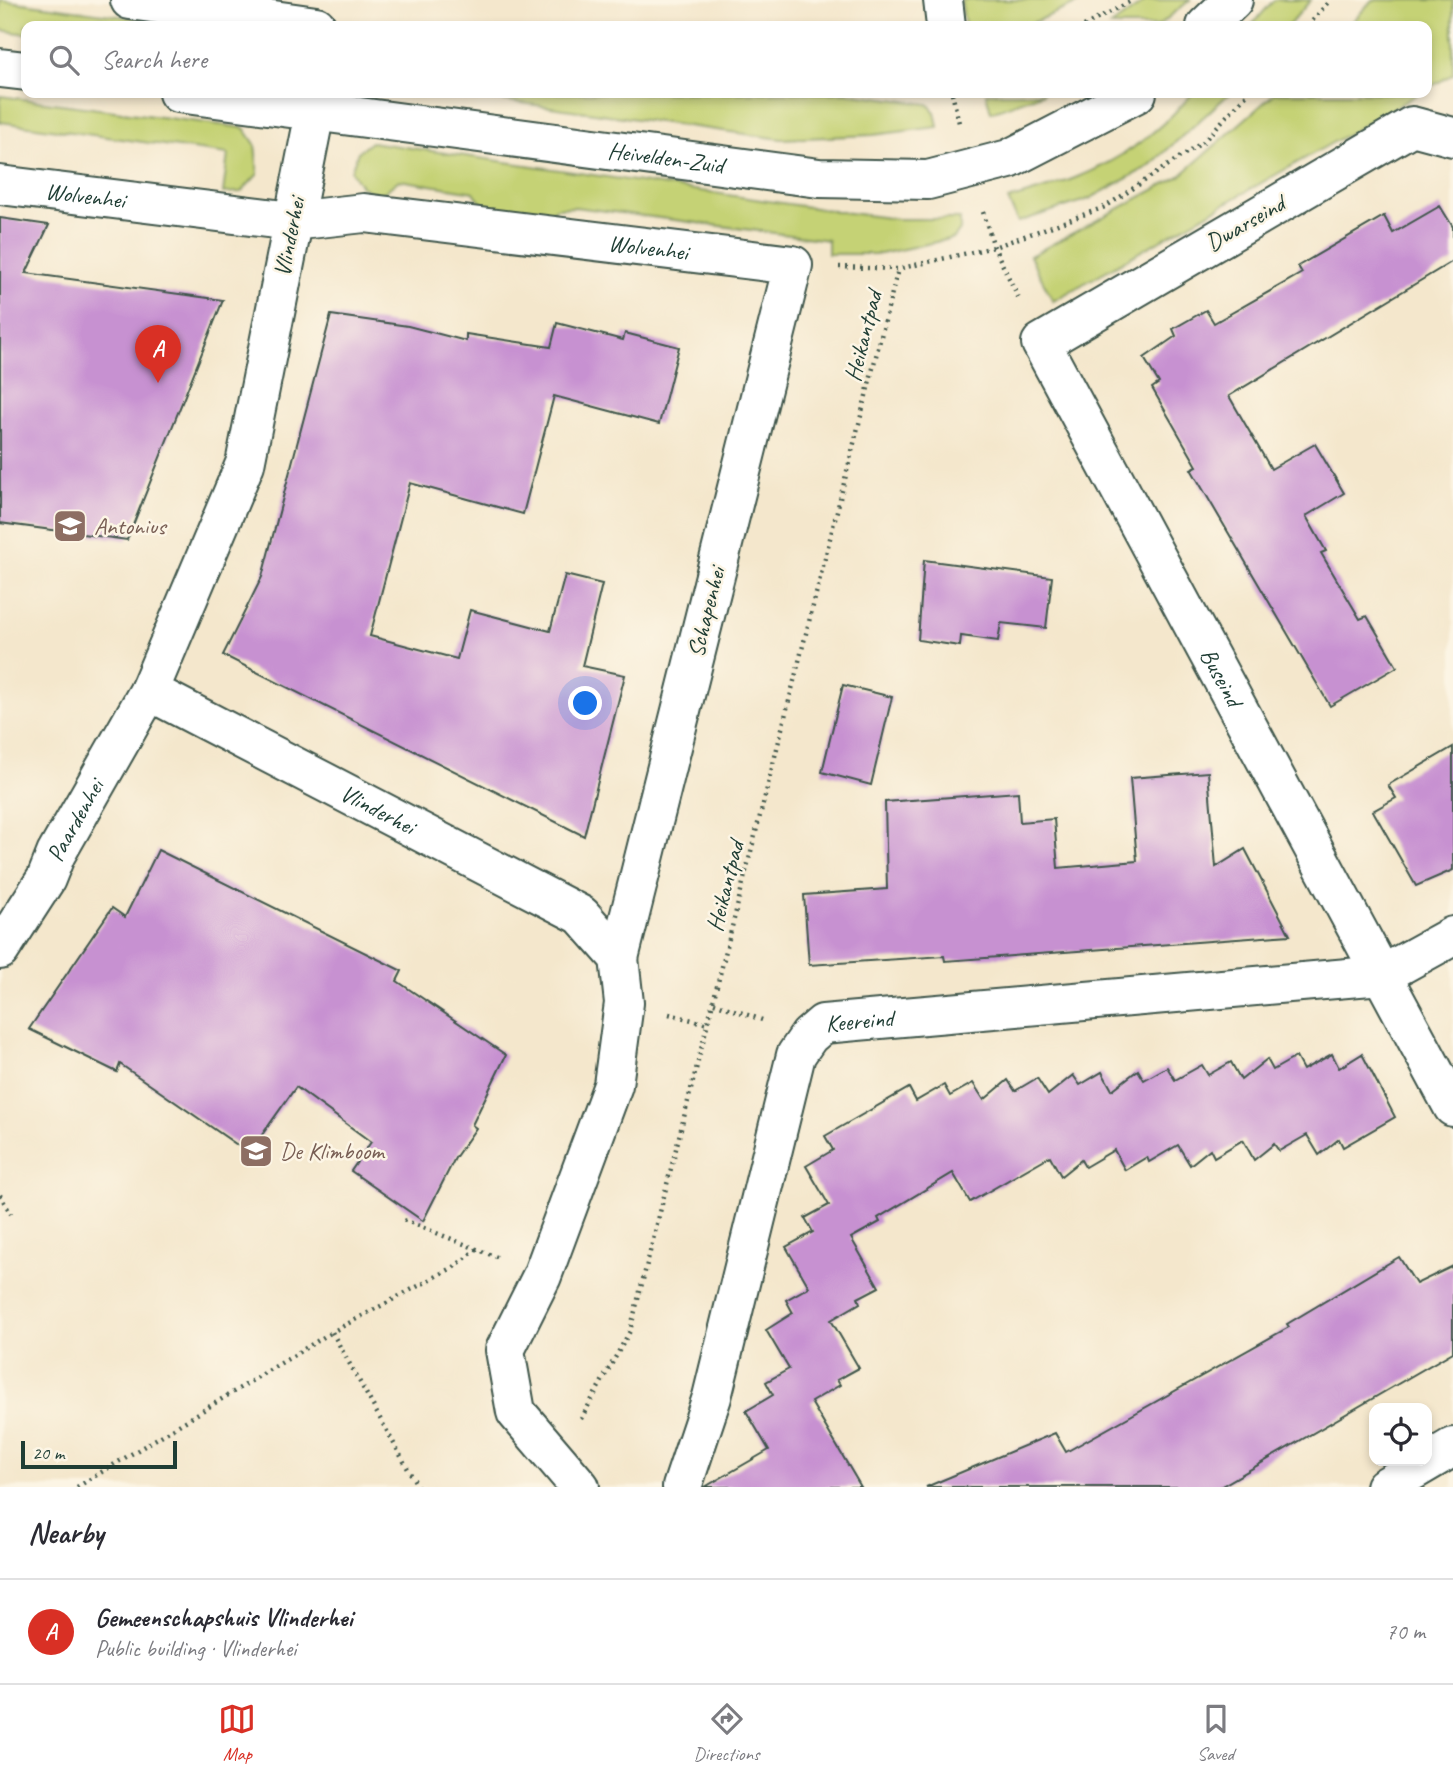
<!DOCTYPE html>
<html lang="en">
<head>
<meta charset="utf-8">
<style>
  :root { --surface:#fff; --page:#f7f7f7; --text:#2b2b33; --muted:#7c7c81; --line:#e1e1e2; --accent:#d93025 }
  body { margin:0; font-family:Caveat,sans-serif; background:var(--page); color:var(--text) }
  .controls { position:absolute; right:21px; bottom:21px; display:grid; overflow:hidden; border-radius:14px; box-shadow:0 4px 10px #0003 }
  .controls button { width:63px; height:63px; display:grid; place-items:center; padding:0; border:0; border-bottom:2px solid var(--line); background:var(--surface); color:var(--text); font:35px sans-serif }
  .scale { position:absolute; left:21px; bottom:18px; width:156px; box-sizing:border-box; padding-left:7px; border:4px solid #1f3d34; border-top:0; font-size:19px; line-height:24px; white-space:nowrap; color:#1f3d34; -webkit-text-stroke:5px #fcf5e5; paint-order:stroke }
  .you { position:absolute; left:586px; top:704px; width:24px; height:24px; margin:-18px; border:5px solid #fff; border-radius:50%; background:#1a73e8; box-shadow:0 0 0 10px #1a73e833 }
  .badge { display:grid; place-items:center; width:46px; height:46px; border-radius:50%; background:var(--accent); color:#fff; font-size:23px; font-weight:700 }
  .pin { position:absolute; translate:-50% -58px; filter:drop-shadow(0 2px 4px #0008) }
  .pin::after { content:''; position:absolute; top:37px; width:24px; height:21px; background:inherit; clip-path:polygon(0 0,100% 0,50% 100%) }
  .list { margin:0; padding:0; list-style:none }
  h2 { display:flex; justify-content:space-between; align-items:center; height:91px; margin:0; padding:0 28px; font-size:30px }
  h2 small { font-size:23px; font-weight:400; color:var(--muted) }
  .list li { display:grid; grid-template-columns:46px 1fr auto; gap:21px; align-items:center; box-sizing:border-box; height:105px; padding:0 28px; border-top:2px solid var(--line) }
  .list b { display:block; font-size:26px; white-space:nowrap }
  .list p { margin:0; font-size:23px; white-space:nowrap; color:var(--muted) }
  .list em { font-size:23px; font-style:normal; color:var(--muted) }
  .icon { flex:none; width:38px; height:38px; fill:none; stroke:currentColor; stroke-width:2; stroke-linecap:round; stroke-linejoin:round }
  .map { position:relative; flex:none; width:1453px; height:1487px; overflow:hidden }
  .search { position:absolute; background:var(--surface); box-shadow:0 4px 10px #0003; left:21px; right:21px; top:21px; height:77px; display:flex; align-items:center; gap:18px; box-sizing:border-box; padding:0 24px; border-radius:14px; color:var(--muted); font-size:26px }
  .sheet { height:196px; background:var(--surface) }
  nav { display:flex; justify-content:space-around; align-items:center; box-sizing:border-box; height:98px; border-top:2px solid var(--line); background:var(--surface); font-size:19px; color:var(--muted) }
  nav a { display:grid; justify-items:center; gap:4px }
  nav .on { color:var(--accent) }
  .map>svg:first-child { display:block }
  .green { fill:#c5d274; stroke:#728854; stroke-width:2 }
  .building { fill:#c791d1 }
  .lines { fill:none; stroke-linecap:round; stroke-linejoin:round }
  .street-casing { stroke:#3f564b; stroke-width:42 }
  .secondary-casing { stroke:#3f564b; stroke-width:42 }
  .path { stroke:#3f564b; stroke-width:4.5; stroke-dasharray:2 5; stroke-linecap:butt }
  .street { stroke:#fff; stroke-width:38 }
  .secondary { stroke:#fff; stroke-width:38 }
  .labels { text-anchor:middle; stroke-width:5; stroke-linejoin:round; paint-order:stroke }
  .street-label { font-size:24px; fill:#1f3d34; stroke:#fcf5e5 }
  .education-label { font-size:24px; fill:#785e54; stroke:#fcf5e5; text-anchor:start }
</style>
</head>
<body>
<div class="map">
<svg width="1453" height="1487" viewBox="0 0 1453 1487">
  <rect width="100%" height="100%" fill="#fcf5e5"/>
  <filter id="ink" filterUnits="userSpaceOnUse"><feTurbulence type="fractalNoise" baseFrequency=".0143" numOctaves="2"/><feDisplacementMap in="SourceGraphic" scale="14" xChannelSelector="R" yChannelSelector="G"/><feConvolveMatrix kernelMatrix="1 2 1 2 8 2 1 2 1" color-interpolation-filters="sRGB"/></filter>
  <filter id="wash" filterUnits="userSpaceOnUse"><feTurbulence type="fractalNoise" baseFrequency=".00686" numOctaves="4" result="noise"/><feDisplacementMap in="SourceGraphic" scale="28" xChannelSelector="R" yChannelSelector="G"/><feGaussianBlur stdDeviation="1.57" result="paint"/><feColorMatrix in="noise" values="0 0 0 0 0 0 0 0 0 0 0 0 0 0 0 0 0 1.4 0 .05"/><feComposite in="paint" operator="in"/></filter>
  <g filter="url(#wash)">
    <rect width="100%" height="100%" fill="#f4e7cc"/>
    <g class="green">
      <polygon points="0,0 192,26 26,26 26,34 0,30"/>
      <polygon points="961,0 1085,0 1025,26 965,26"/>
      <polygon points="1147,0 1190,0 1158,26 1111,26"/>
      <polygon points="1274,0 1311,0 1288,26 1251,26"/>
      <polygon points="1372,0 1453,0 1453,74 1427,89 1427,26 1349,26"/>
      <polygon points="450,93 847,93 928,104 935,112 938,127 873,135 781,139"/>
      <polygon points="986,93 1044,93 991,112"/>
      <path d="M 1193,93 L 1230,93 L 1148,167 L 1089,199 L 1018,222 L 1008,200 C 1088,177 1136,158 1193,93 Z"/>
      <polygon points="1275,93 1420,93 1053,301 1030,256 1180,176"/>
      <polygon points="0,96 244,128 255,144 258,174 241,192 223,193 228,154 0,122"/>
      <polygon points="371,142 842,212 897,219 960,219 960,230 954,238 881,254 828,254 828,240 575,207 556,208 545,218 487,212 474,192 399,180 378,197 361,186 351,171 358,152"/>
    </g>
    <g id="blocks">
      <g class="building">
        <polygon points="1440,206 1453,227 1453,261 1229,396 1271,469 1315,444 1344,493 1306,516 1326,551 1321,553 1360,619 1367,616 1397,667 1330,706 1191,469 1197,466 1152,388 1159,383 1144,358 1176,336 1173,329 1206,310 1214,323 1302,273 1298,266 1384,216 1393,233"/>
        <polygon points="0,218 49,225 26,273 223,300 127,540 0,523"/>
        <polygon points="331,315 408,326 466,341 466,334 551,347 557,323 623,340 625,333 679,347 659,424 554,396 523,514 410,483 370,636 457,659 470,610 550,631 565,575 602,584 582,666 625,675 584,836 223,655 262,577"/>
        <polygon points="924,560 1052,577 1046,628 1001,623 998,641 961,636 960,646 918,640"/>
        <polygon points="843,685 892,697 871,785 822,772"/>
        <polygon points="1453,747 1453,870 1416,886 1373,811 1396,798 1388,785"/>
        <polygon points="1208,772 1216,867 1245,849 1290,935 945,961 944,956 809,965 804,895 887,889 885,802 1018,792 1020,822 1054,819 1058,868 1137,861 1130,778"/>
        <polygon points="158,850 402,971 397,981 506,1055 472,1125 476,1128 455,1158 423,1221 351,1171 371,1142 296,1087 249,1153 120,1064 117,1072 29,1029 112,908 125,917"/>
        <polygon points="1332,1054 1339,1068 1362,1054 1395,1117 1343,1147 1339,1139 1319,1155 1307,1135 1279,1151 1274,1144 1254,1160 1243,1140 1214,1157 1210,1149 1190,1165 1178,1145 1149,1162 1147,1157 1125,1170 1114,1150 1085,1167 1081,1160 1061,1176 1050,1156 970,1202 953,1173 878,1218 880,1222 851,1238 879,1287 858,1298 860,1303 831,1320 859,1368 837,1380 840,1385 811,1402 861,1487 705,1487 769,1450 746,1411 773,1395 766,1382 789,1369 766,1330 793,1313 786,1300 809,1287 786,1247 813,1232 805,1218 829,1205 806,1166 833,1150 825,1136 909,1088 916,1101 944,1085 950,1096 973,1083 984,1100 1008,1080 1015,1091 1037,1078 1048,1095 1073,1075 1080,1085 1102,1072 1112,1090 1138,1070 1144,1080 1167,1067 1175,1080 1202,1065 1208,1075 1231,1062 1241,1080 1267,1059 1273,1070 1296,1057 1303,1070"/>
        <polygon points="1399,1257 1416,1284 1453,1266 1453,1352 1220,1487 926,1487 1055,1433 1066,1452 1289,1327 1287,1324"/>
      </g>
    </g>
  </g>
  <g filter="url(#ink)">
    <use href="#blocks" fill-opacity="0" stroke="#3f564b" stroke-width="2"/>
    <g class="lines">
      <g class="street-casing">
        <g id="street">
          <polyline points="130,0 316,26"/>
          <polyline points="943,0 946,26"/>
          <path id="s1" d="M 315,112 L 245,464 L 149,691 L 581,915 L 619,958 L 624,1003 L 613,1085 L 542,1276 L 505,1350 L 516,1412 L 580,1487"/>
          <path id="s2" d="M 1453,137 L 1412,126 L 1041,343 L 1453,1107"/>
          <path id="s3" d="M 0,185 L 292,221 L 364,213 L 793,265 L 619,958"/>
          <path id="s4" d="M 0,950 L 46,879 L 56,854 L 149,691"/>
          <path id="s5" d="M 682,1487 L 712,1397 L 796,1055 L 809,1036 L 823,1024 L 1382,975 L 1453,936"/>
          <polyline points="1385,1487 1453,1447"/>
        </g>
      </g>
      <g class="secondary-casing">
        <g id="secondary">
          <polyline points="1206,26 1233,0"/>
          <polyline points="0,68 26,71"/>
          <path id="s6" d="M 178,93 L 819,178 L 928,180 L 1009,159 L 1137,93"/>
        </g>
      </g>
      <g class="path">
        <polyline points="1084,26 1133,0"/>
        <polyline points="1308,26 1330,0"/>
        <polyline points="952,93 959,123"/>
        <polyline points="983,212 994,247 1020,301"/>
        <polyline points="839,267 898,269 994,247 1105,207 1203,142 1248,93"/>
        <polyline points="714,1003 765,1021"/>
        <polyline points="669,1014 708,1024"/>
        <polyline points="0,1195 11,1214"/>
        <polyline points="404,1220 499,1258"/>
        <polyline points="581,1419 630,1331 898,269"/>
        <polyline points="77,1487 332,1332"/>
        <polyline points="418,1487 332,1332 454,1267 477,1249"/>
      </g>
      <use href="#street" class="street"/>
      <use href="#secondary" class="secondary"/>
    </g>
  </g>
  <defs>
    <g id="school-square" transform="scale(1.75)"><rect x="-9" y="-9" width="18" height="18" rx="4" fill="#8d6e63" stroke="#fcf5e5"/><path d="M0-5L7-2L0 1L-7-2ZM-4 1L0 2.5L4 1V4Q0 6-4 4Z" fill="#fff"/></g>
  </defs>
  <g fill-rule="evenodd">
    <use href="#school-square" x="70" y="526"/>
    <use href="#school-square" x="256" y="1151"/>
  </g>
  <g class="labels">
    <g class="street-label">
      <text dy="8" stroke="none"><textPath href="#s6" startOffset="492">Heivelden-Zuid</textPath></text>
      <text dy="8" stroke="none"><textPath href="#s3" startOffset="86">Wolvenhei</textPath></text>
      <text transform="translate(1245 223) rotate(-30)" y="8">Dwarseind</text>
      <text transform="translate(289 237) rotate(-79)" y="8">Vlinderhei</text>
      <text dy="8" stroke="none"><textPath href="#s3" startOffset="653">Wolvenhei</textPath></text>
      <text transform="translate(863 336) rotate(-76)" y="8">Heikantpad</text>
      <text transform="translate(706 612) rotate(-76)" y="8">Schapenhei</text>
      <text dy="8" stroke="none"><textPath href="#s2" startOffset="852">Buseind</textPath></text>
      <text dy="8" stroke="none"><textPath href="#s1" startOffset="863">Vlinderhei</textPath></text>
      <text dy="8" stroke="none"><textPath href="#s4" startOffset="150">Paardenhei</textPath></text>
      <text transform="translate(725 886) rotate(-76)" y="8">Heikantpad</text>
      <text dy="8" stroke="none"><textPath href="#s5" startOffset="525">Keereind</textPath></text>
    </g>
    <g class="education-label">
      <text x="94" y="534">Antonius</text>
      <text x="280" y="1159">De Klimboom</text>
    </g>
  </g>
</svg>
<div class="controls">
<button><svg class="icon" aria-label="locate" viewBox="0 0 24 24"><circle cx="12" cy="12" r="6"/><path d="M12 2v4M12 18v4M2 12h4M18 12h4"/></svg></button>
</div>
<div class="scale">20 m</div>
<div class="you"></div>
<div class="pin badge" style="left:158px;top:383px">A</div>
<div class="search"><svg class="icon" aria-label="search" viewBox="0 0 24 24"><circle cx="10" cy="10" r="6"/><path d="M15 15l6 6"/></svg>Search here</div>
</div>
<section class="sheet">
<h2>Nearby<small></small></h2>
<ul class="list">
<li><span class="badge">A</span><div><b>Gemeenschapshuis Vlinderhei</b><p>Public building · Vlinderhei</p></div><em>70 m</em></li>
</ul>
</section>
<nav>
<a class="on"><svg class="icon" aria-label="map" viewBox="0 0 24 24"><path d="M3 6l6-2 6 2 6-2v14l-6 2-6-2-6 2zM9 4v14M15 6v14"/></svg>Map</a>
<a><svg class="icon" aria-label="directions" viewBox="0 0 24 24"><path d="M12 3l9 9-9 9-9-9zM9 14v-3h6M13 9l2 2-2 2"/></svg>Directions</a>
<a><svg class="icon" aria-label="saved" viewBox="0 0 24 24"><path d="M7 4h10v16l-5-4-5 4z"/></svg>Saved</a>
</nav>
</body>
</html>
